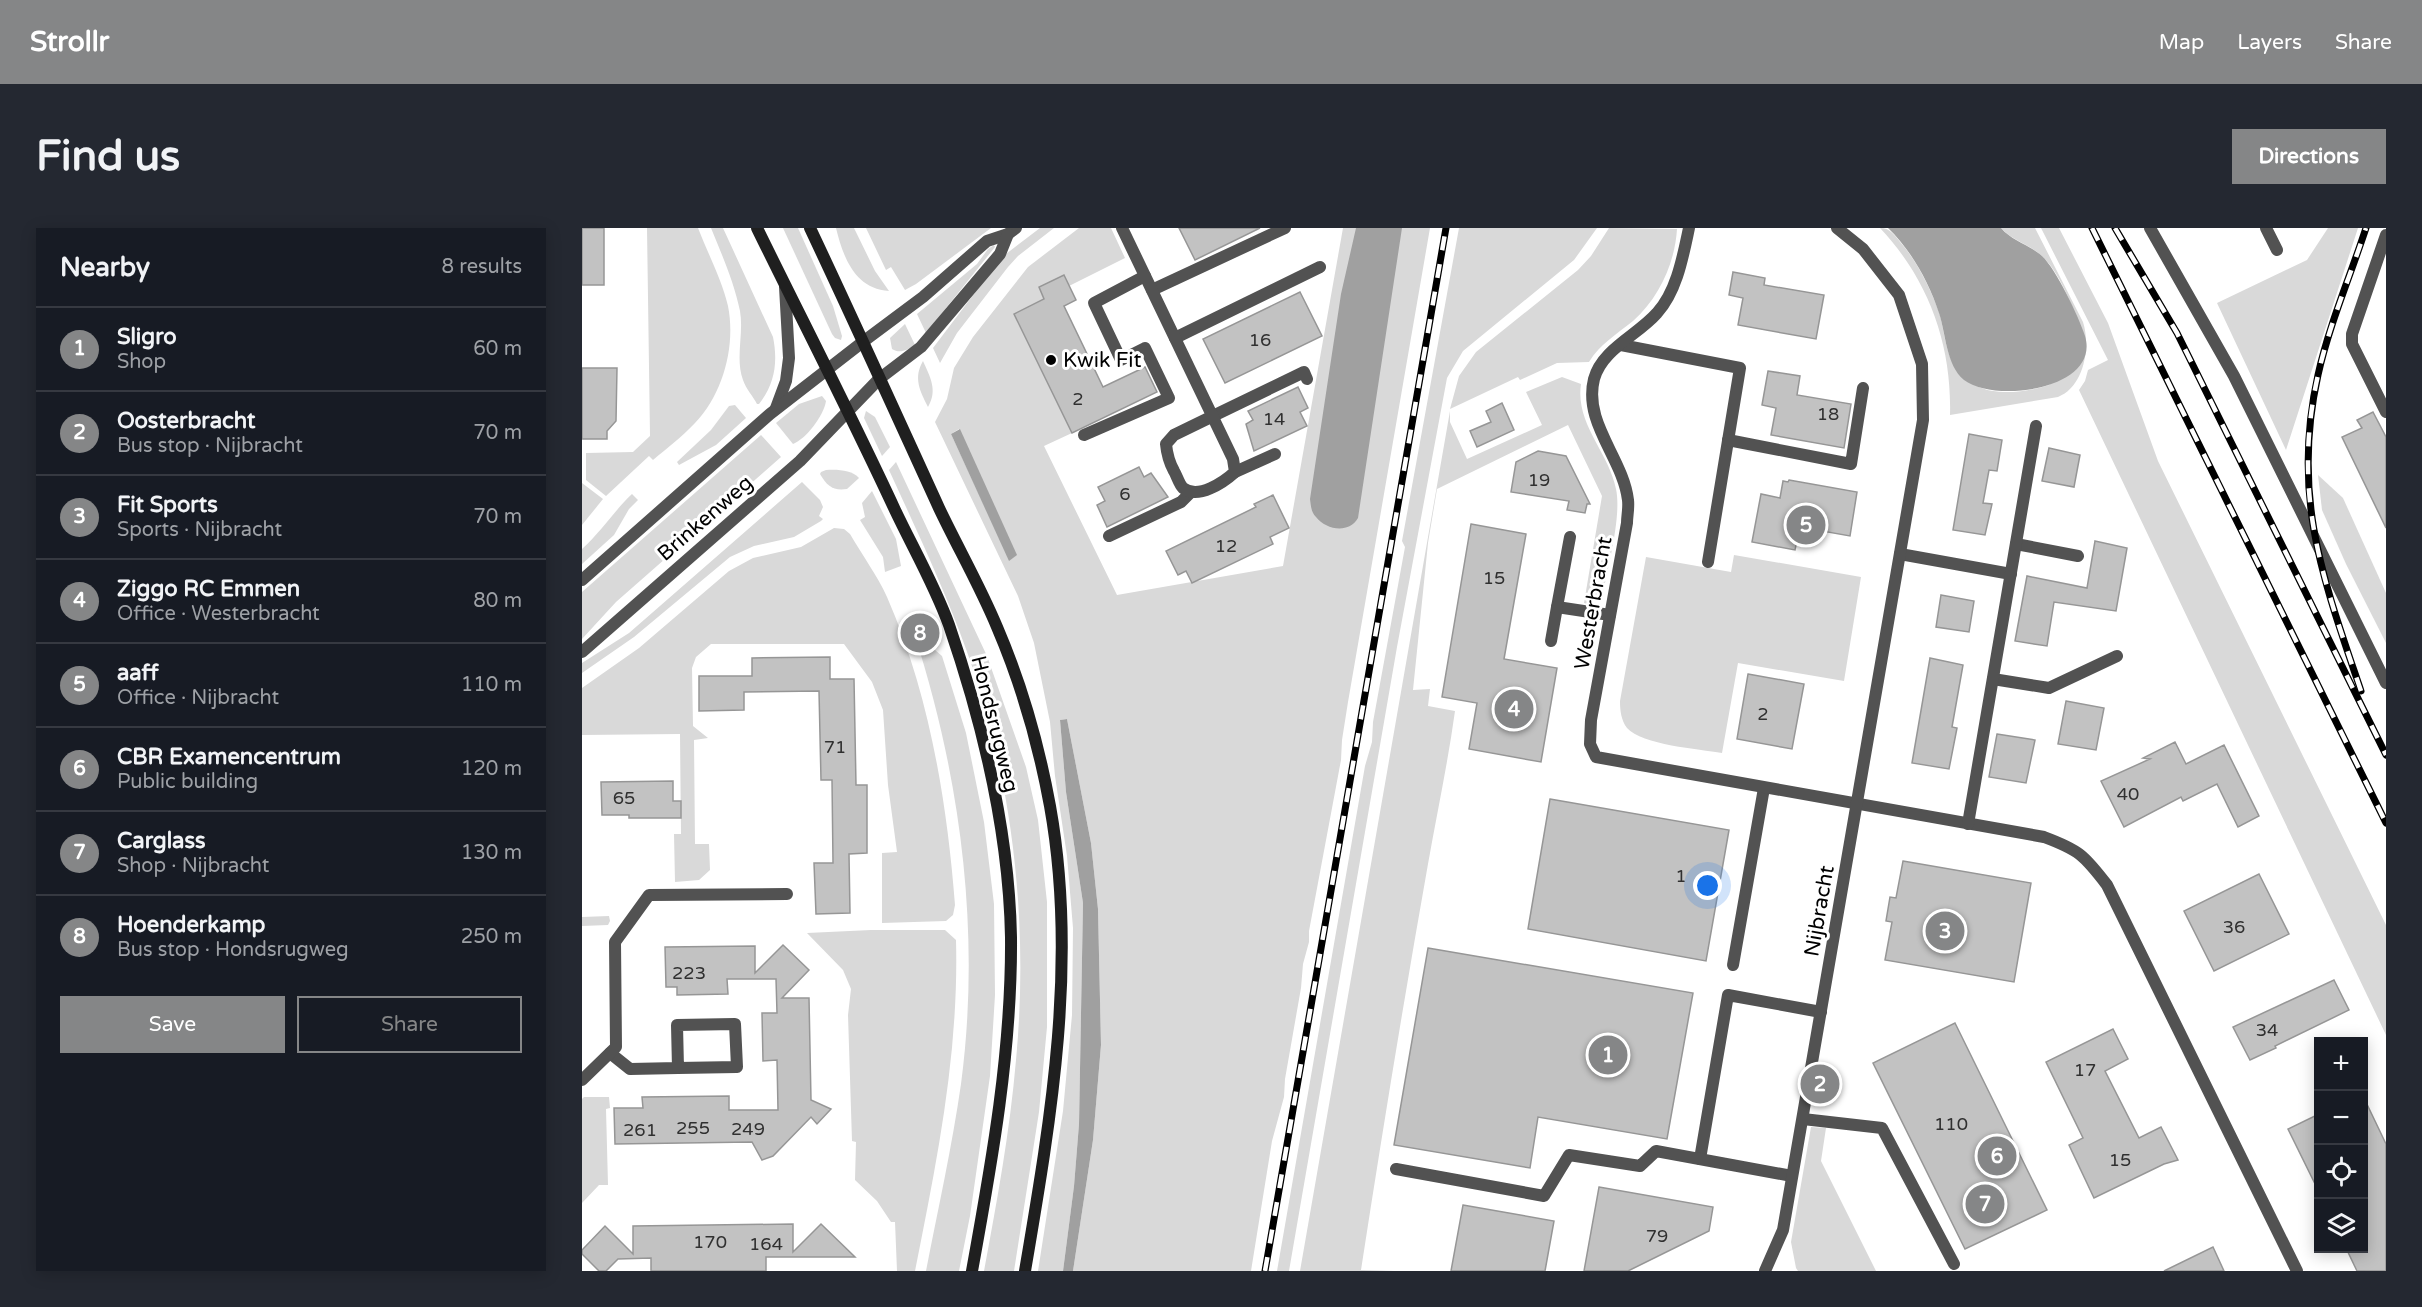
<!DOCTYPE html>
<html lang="en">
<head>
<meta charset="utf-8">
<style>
  :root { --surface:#171b24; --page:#242831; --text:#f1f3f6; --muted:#9ea1a6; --line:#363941; --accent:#858687 }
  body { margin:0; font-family:"Varela Round",sans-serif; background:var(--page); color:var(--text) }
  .controls { position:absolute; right:18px; bottom:18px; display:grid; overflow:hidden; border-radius:0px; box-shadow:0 3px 15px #0003 }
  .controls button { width:54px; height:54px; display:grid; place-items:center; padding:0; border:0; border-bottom:2px solid var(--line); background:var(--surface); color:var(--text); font:30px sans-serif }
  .you { position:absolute; left:1126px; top:658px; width:21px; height:21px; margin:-15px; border:4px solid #fff; border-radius:50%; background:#1a73e8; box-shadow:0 0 0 9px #1a73e833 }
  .badge { display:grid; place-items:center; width:39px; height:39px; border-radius:50%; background:var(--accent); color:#fff; font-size:20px; font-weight:700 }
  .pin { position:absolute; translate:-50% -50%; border:3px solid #fff; box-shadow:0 2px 6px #0006 }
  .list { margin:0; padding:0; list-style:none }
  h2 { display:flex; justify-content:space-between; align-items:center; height:78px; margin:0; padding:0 24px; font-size:26px }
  h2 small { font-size:20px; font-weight:400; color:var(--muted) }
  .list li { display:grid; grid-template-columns:39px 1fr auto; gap:18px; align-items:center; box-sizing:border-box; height:84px; padding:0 24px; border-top:2px solid var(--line) }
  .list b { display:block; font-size:22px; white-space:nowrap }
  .list p { margin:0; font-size:20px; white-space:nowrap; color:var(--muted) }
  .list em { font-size:20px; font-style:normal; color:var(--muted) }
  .actions { display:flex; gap:12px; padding:18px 24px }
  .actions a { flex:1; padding:14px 0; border:2px solid var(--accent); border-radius:0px; text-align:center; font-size:21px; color:var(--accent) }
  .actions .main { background:var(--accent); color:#fff }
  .icon { flex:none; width:33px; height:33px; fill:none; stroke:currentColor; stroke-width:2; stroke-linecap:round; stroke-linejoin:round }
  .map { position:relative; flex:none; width:1804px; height:1043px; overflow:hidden; border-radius:0px }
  header { display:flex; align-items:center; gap:36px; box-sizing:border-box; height:84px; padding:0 30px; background:var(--accent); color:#fff }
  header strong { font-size:28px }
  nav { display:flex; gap:33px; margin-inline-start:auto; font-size:21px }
  .intro { display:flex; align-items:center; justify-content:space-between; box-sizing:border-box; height:144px; padding:0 36px }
  h1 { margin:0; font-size:42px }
  .button { padding:15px 27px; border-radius:0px; background:var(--accent); color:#fff; font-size:21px; font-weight:700 }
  main { display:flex; gap:36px; padding:0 36px }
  aside { flex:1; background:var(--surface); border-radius:0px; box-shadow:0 3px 15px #0003 }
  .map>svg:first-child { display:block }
  .green { fill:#d9d9d9; fill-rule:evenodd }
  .water { fill:#a0a0a0 }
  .building { fill:#c2c2c2; stroke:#969696; stroke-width:1.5 }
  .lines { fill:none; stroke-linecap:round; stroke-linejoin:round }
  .service { stroke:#525252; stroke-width:12 }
  .minor { stroke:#525252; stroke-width:12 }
  .tertiary { stroke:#525252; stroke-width:12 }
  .secondary { stroke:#1f1f1f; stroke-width:12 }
  .rail-casing { stroke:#000; stroke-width:7 }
  .rail { stroke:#fff; stroke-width:4.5; stroke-dasharray:14; stroke-linecap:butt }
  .poi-dot { fill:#000; stroke:#fff; stroke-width:2 }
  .labels { text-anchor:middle; stroke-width:6; stroke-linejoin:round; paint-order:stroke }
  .number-label { font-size:18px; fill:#303030 }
  .poi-label { font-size:21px; fill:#000; stroke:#fff; text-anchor:start }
  .street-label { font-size:21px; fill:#000; stroke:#fff }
</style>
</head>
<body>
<header>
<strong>Strollr</strong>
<nav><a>Map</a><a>Layers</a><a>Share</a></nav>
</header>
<div class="intro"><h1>Find us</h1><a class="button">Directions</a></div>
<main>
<aside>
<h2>Nearby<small>8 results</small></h2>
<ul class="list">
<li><span class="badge">1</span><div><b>Sligro</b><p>Shop</p></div><em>60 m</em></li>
<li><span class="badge">2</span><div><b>Oosterbracht</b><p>Bus stop · Nijbracht</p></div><em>70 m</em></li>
<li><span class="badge">3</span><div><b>Fit Sports</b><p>Sports · Nijbracht</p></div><em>70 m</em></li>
<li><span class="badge">4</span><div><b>Ziggo RC Emmen</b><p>Office · Westerbracht</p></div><em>80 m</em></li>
<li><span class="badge">5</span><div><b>aaff</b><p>Office · Nijbracht</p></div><em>110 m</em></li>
<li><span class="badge">6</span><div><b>CBR Examencentrum</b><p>Public building</p></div><em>120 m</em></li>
<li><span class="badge">7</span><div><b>Carglass</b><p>Shop · Nijbracht</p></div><em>130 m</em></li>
<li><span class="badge">8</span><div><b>Hoenderkamp</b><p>Bus stop · Hondsrugweg</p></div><em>250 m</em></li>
</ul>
<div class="actions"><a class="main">Save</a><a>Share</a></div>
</aside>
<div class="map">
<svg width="1804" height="1043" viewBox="0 0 1804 1043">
  <rect width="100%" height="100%" fill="#fff"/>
  <g class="green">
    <path d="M 65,0 L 116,0 C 126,26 140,52 146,78 C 154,118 141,166 113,195 C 100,209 85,220 71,232 L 67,228 L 24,268 L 4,252 L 4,225 L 51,224 L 68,208 Z"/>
    <path d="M 129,0 L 141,0 L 191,109 C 196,134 193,156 177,176 L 175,176 C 171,168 164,161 161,152 C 153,130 162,106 158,83 C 152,54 140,27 129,0 Z"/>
    <polygon points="201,0 216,0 251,78 260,108 259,112 253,110 250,106"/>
    <path d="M 254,0 L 272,0 L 293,43 L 307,63 C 273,61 261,29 254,0 Z"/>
    <polygon points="284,0 409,0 334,56 323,62 309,39 304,42"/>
    <polygon points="458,0 472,0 436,28 426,39 375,105 358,135 351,120 420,29"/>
    <path d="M 497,0 L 529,0 L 543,30 L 487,58 L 457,59 L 462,71 L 432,86 L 490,205 L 462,218 L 535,367 L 701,338 L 761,0 L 848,0 L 766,474 L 760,512 L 759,532 L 727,703 L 727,714 L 721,736 L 719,760 L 703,851 L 702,869 L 690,913 L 669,1043 L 491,1043 L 511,912 L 519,817 L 516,681 L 509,615 L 485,491 L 478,492 L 484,564 L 501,675 L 497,896 L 492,958 L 481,1043 L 456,1043 L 481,883 L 490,787 L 491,700 L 485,628 L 473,548 L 468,494 L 452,415 L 436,368 L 353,194 L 365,171 L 372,140 L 391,109 L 446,39 ZM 377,201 L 428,333 L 369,206 Z"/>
    <polygon points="877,0 1015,0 992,32 881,123 865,150 815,419 707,1043 695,1043 783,538 790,514 791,494 823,319 820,313"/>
    <path d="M 1027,0 L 1095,1 C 1093,35 1077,70 1051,93 C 1035,106 1018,116 1007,134 L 975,135 L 938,152 L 936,149 L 868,181 L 877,148 L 894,124 L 996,42 L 1009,28 Z"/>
    <path d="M 1298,0 C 1309,0 1313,8 1319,15 C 1336,35 1348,60 1357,84 C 1362,100 1363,122 1372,137 C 1391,171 1435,167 1467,157 L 1502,108 C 1491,82 1481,49 1461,29 C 1449,17 1431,13 1419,0 L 1453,0 L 1501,94 C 1509,119 1502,159 1476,169 L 1368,187 C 1370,117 1347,52 1298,0 Z"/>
    <polygon points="1459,0 1477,0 1526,95 1576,233 1804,697 1804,807 1497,162 1503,153 1506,142 1526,132"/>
    <polygon points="1746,0 1776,0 1704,222 1635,75 1725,32"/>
    <polygon points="412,17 413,19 344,105 335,86 395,36 406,21"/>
    <path d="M 323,96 L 333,117 C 325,122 318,126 310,121 L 308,110 Z"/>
    <path d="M 341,133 C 348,149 356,162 346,179 C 338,163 331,150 341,133 Z"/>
    <path d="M 980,149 L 999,156 C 993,196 1027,224 1034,261 C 1040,289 1025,341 1020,371 L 1009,377 L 1002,375 L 1020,268 L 986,197 L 855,261 L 846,315 L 831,462 L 848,461 L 846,478 L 873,483 C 866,534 855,585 846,636 C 822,771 800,906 779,1042 L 813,1043 L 718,1043 L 868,183 L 868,194 L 885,231 L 960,197 L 944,164 Z"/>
    <path d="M 240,168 L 244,173 C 242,187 224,211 211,216 L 194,195 L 217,176 Z"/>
    <polygon points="153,177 164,190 134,217 97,237 95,234 129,202 147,178"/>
    <polygon points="284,183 293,189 308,219 300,228 282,190"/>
    <polygon points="179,207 199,229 34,374 0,411 0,364"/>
    <path d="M 314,234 L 405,428 L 444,539 L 456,592 L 465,674 L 465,799 L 457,884 L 432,1043 L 402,1043 C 415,973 428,903 434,832 C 447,695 431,551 384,421 C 362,360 334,301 307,242 Z"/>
    <path d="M 244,242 C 255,241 270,242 277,250 L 265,261 C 251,263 245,258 238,246 L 239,244 Z"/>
    <polygon points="1736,247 1761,270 1804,365 1804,415 1764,336 1740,282"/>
    <polygon points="220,254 238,272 241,279 237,288 241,291 239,293 212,309 172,318 148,329 52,409 0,445 0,435 47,405"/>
    <polygon points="0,255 21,271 0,297"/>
    <polygon points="290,263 314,311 319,338 303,344 301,329 278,292 283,289 280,275"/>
    <path d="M 50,266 L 56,272 L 47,281 L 32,307 L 0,336 L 0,321 C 19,304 32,283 50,266 Z"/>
    <path d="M 252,300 L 262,301 L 268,306 C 280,327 295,347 305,369 C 347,465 365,573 373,677 L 371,687 L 364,693 L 300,695 L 300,625 L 315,624 L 306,557 L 301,482 L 290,454 L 262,416 L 129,416 L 114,429 L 110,440 L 111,498 L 126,510 L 112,512 L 113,616 L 127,616 L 128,642 L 117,652 L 93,654 L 92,606 L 99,606 L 98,506 L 0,507 L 0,460 L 57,420 L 147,343 L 171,330 L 219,319 Z"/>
    <path d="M 1152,327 L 1279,349 L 1262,453 L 1156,435 L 1140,525 C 1117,521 1060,517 1045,500 C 1039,492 1038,482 1038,473 L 1064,329 L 1149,344 Z"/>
    <path d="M 341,405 L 346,416 L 360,428 L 384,505 L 402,594 L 412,676 L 413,767 L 408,848 L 388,988 L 377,1043 L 344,1043 C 356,981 370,919 379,856 C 399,706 379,551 333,408 Z"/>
    <polygon points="27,688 28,693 26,697 0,698 0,689"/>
    <path d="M 289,702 L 363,702 L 374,712 C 377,826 355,932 333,1043 L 315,1043 L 313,994 L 309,994 L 295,973 L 273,952 L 274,914 L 270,913 L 266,787 L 269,761 L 261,742 L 225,705 Z"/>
    <polygon points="2,869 27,869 28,880 24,881 26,957 17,957 0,975 0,871"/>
    <polygon points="1229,899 1244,900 1239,933 1294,1043 1216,1043 1214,1040 1209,1014"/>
  </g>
  <g class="water">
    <path d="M 774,0 L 820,0 L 776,290 C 767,306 744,302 734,289 C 729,284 729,278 728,271 L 759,66 Z"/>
    <path d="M 1306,0 L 1419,0 C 1430,13 1448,17 1460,28 C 1474,41 1497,89 1503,108 C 1519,161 1413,176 1382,152 C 1364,137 1364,106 1357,85 C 1347,54 1329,22 1306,0 Z"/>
    <polygon points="378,201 435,327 427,333 369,206"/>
    <polygon points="485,491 509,615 516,681 519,817 511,912 491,1043 481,1043 492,958 497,896 501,675 484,564 478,492"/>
  </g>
  <g class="building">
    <rect x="0" y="0" width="22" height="57"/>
    <polygon points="597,0 678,0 613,32"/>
    <polygon points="1151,44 1183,50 1182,57 1242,67 1234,111 1156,97 1161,70 1147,67"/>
    <polygon points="482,47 494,72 482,78 521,159 563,139 575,164 490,205 432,86 462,71 457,59"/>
    <polygon points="718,64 740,108 643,155 621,111"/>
    <polygon points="0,140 35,140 34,193 25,203 25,211 0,211"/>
    <polygon points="1186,143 1218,148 1215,167 1269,176 1262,220 1189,207 1194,180 1180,177"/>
    <polygon points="716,159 726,180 718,184 725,198 672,223 664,196 671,192 666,183"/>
    <polygon points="920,175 932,202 895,219 888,203 909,194 904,183"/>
    <polygon points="1791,184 1804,209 1804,300 1760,209 1780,200 1775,192"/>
    <polygon points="1387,206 1420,212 1415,243 1407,242 1401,275 1410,276 1403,307 1371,302"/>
    <polygon points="1467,220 1498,227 1492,259 1460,253"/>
    <polygon points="956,223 984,228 1008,276 1005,276 1003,285 985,282 987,273 929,264 934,234"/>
    <polygon points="557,239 562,249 569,245 586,269 525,299 515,277 523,273 516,259"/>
    <polygon points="1207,252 1275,264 1268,308 1218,299 1213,322 1170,314 1179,266 1198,270 1201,253 1206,254"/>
    <polygon points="691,267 707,300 688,309 691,316 610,355 604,343 596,347 584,323 674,279 672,276"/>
    <polygon points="889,296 944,306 922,431 975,440 959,534 887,521 895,475 860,469"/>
    <polygon points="1513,313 1545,320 1534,383 1472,374 1465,418 1433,413 1445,348 1505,360"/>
    <polygon points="1359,367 1392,373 1387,404 1354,399"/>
    <polygon points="248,429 248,451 272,451 274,557 285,557 285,625 267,626 268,685 234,686 232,635 251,635 250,552 239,552 237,463 162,464 162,482 117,483 117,448 170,448 170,430"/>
    <polygon points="1348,430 1381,437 1370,499 1375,500 1367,541 1330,535"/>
    <polygon points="1166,446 1222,456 1210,521 1155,511"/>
    <polygon points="1484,473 1522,480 1514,522 1476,516"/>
    <polygon points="1415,506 1453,512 1444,555 1407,549"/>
    <polygon points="1593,514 1604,536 1642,517 1677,588 1656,599 1635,556 1601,573 1599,569 1542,599 1519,553 1568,531 1561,530"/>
    <polygon points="91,553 91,573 99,573 99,590 47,590 47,587 20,587 19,554"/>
    <polygon points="968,571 1147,602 1124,733 946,701"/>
    <polygon points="1321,633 1449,655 1432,754 1303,732 1310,694 1304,693 1308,669 1314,670"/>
    <polygon points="1677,646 1707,706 1632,743 1602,683"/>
    <polygon points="201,717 227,742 200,770 227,770 229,872 249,881 235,896 229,889 191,928 180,932 170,914 33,916 32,880 61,880 60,869 147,868 147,882 196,882 195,832 181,833 180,785 195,785 194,751 145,751 146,766 95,767 95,759 84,759 83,719 173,718 173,745"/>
    <polygon points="846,720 1111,765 1085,911 956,889 948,940 812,917"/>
    <polygon points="1752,752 1767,782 1693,818 1694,820 1668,832 1651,799"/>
    <polygon points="1373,795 1465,982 1383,1021 1291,835"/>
    <polygon points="1531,801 1546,831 1523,843 1557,910 1579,899 1596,932 1582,936 1512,970 1487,917 1501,910 1464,834"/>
    <polygon points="1782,870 1804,916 1804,1043 1775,1043 1764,1020 1782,1020"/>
    <polygon points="1737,886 1737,964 1706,901"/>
    <polygon points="1017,959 1131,979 1127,1003 1046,1043 1002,1043"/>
    <polygon points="881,977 972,993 963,1043 869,1043"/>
    <polygon points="211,996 211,1024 239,996 273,1029 184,1029 184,1043 69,1043 69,1030 36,1031 24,1043 17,1043 0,1026 0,1022 23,998 51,1026 51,998"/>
    <polygon points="1631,1019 1642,1043 1582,1043"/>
  </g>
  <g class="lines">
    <g class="service">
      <polyline points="1568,0 1652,148 1804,455"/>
      <polyline points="1684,0 1695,22"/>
      <polyline points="1804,7 1770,106 1770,116 1804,184"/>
      <polyline points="570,62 703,0"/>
      <polyline points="593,110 738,39"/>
      <polyline points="1039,117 1158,140 1126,334"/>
      <polyline points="631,188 722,144 725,151"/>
      <polyline points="502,207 587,170 563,120 539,132 512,75 563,48"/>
      <polyline points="1146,212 1269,236 1281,160"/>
      <polyline points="653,244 693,226"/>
      <polyline points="527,308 599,274 609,264"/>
      <polyline points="988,309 975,379 1028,387"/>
      <polyline points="1434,316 1496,328"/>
      <polyline points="969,413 975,379"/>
      <polyline points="1411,451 1467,460 1535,428"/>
      <polyline points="1151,737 1182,560"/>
      <polyline points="1221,891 1300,900 1372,1036"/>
      <polyline points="1118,931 1146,767 1239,784"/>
      <polyline points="814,941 962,968 987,927 1058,938 1074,923 1210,948"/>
    </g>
    <g class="minor">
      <path d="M 540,0 L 651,231 L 653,244 C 642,254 616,272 601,260 C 597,256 595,248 592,243 C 587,234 585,227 584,216 L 592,207 L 631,188"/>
      <path d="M 1107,0 C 1101,28 1095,63 1075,85 C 1056,107 1020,121 1012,151 C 1001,195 1041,230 1046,272 C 1047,280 1045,288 1045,295 L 1009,492 L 1008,516 L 1014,529 L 1462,609 C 1497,622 1502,627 1525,657 L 1715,1043"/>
      <polyline points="282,113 341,69 405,13 426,6 434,0"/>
      <polyline points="297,151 339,119 418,26 426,6"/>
      <polyline points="1318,326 1429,346"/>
      <polyline points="1386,596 1454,198"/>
      <polyline points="28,825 48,841 96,840 95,797 153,796 155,839 96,840"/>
      <polyline points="0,852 34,819 33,714 67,667 205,666"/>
      <polyline points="1183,1043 1201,1002 1341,192 1340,136 1317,67 1281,21 1255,0"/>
    </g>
    <g class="tertiary">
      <polyline points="194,180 204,153 207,130 203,59"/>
      <polyline points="0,352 188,186 282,113"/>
      <polyline points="0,424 218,233 297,151"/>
    </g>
    <g class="secondary">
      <path d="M 175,0 C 221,94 269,187 313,282 C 331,320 353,358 367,397 C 401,496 427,604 429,709 C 430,822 410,933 390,1043"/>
      <path d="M 228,0 C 272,93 314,186 357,280 C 376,320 398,358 415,399 C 439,455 457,518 468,578 C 496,733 469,890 443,1043"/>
    </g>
    <g class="rail-casing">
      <g id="rail">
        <polyline points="1510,0 1804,595"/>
        <polyline points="1533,0 1595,105 1804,527"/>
        <path d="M 1779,463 C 1741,351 1709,268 1736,147 C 1747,97 1768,49 1784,0"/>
        <polyline points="683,1043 864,0"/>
      </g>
    </g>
    <use href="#rail" class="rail"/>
  </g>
  <circle class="poi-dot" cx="469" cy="132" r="6"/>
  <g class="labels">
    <g class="number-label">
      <text x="678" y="118">16</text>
      <text x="496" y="177">2</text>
      <text x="1246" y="192">18</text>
      <text x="692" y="197">14</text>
      <text x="957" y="258">19</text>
      <text x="543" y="272">6</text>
      <text x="644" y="324">12</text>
      <text x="912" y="356">15</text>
      <text x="1181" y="492">2</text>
      <text x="253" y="525">71</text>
      <text x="1546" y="572">40</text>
      <text x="42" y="576">65</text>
      <text x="1099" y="654">1</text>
      <text x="1652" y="705">36</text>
      <text x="107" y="751">223</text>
      <text x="1685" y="808">34</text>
      <text x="1503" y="848">17</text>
      <text x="1369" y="902">110</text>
      <text x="111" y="906">255</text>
      <text x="166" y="907">249</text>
      <text x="58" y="908">261</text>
      <text x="1538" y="938">15</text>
      <text x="1075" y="1014">79</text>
      <text x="128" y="1020">170</text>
      <text x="184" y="1022">164</text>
    </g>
    <g class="poi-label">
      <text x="481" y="139">Kwik Fit</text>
    </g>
    <g class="street-label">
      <text transform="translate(123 290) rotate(-41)" y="7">Brinkenweg</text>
      <text transform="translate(1011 375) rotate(-80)" y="7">Westerbracht</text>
      <text transform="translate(413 496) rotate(76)" y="7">Hondsrugweg</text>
      <text transform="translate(1237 683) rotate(-80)" y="7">Nijbracht</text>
    </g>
  </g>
</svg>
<div class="controls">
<button>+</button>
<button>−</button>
<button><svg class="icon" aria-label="locate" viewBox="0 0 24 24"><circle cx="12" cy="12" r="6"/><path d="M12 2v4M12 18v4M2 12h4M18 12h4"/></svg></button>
<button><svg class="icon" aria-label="layers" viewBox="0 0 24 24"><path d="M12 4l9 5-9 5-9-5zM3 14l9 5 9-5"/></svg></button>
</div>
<div class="you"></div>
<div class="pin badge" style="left:1026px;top:827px">1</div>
<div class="pin badge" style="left:1238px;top:856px">2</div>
<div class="pin badge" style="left:1363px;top:703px">3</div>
<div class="pin badge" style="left:932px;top:481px">4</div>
<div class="pin badge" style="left:1224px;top:297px">5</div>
<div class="pin badge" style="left:1415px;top:928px">6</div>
<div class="pin badge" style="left:1403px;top:976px">7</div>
<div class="pin badge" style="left:338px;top:405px">8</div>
</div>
</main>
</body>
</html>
